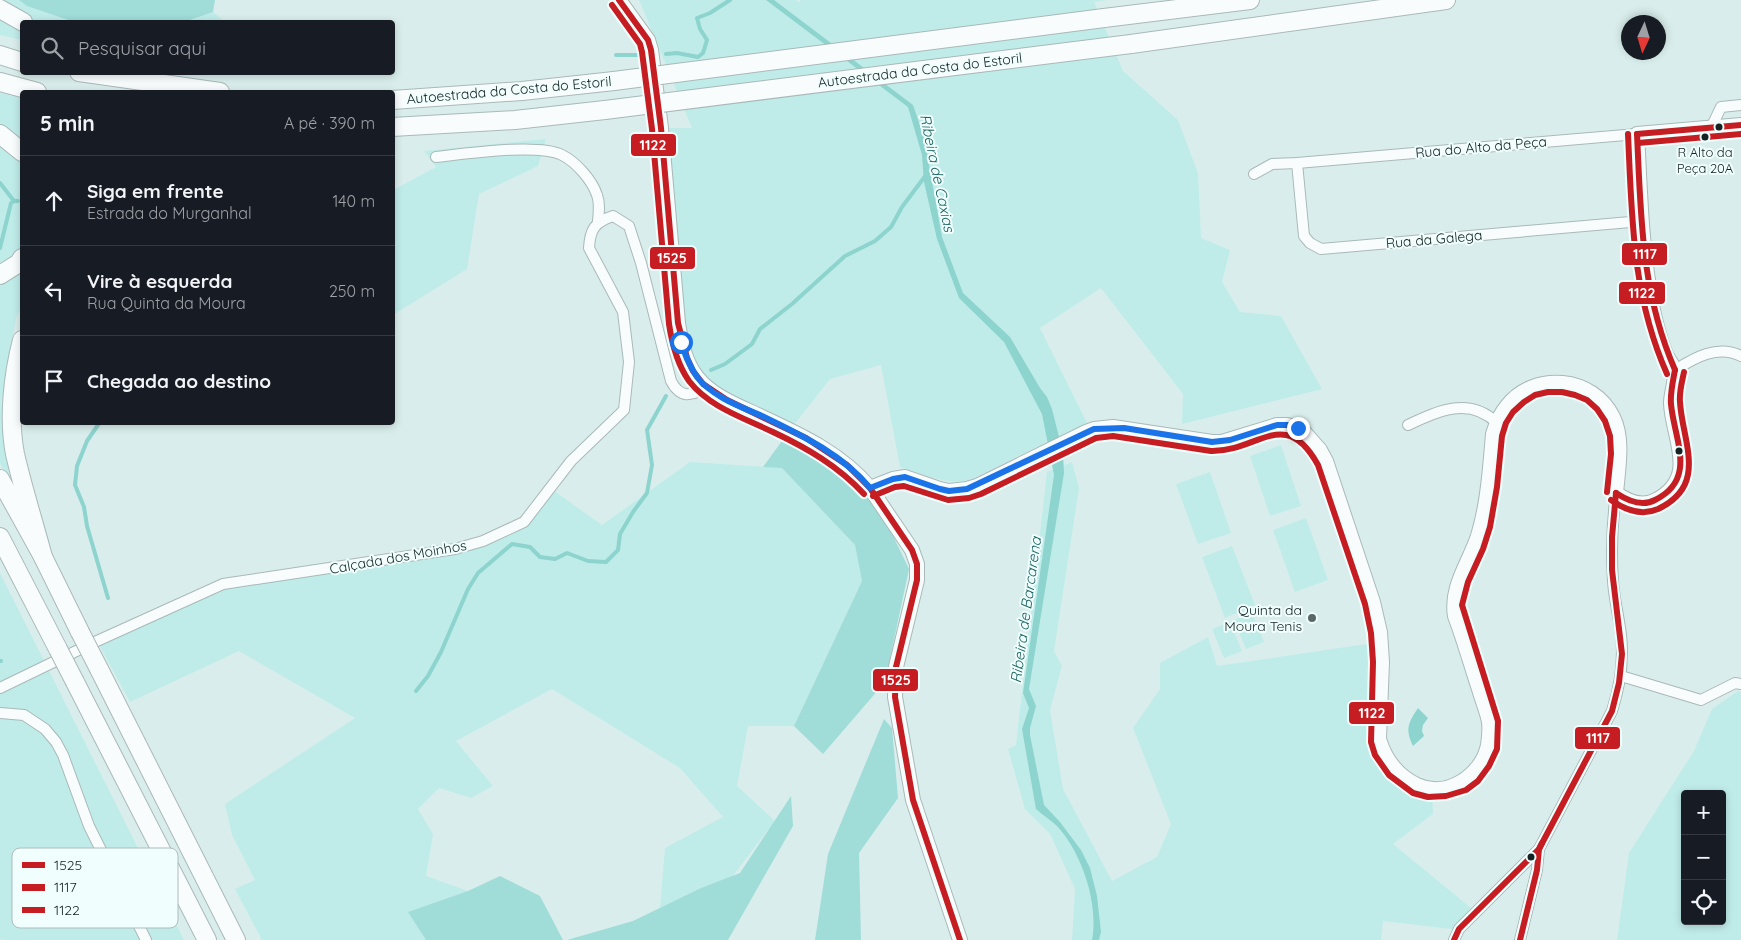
<!DOCTYPE html>
<html lang="pt">
<head>
<meta charset="utf-8">
<style>
  :root { --surface:#171b24; --page:#20242c; --text:#f1f3f6; --muted:#9ea1a6; --line:#363941 }
  body { margin:0; font-family:Quicksand,sans-serif; background:var(--page); color:var(--text) }
  .controls { position:absolute; right:15px; bottom:15px; display:grid; overflow:hidden; border-radius:5px; box-shadow:0 2px 8px #0003 }
  .controls button { width:45px; height:45px; display:grid; place-items:center; padding:0; border:0; border-bottom:1px solid var(--line); background:var(--surface); color:var(--text); font:25px sans-serif }
  .compass { position:absolute; left:1621px; top:15px; width:45px; height:45px; border-radius:50%; background:var(--surface); box-shadow:0 2px 8px #0003; rotate:184deg }
  .stop { position:absolute; width:15px; height:15px; margin:-11px; border:4px solid #1a73e8; border-radius:50%; background:#fff }
  .stop.end { background:#1a73e8; border-color:#fff; box-shadow:0 1px 5px #0008 }
  .list { margin:0; padding:0; list-style:none }
  h2 { display:flex; justify-content:space-between; align-items:center; height:65px; margin:0; padding:0 20px; font-size:21px }
  h2 small { font-size:16px; font-weight:400; color:var(--muted) }
  .list li { display:grid; grid-template-columns:32px 1fr auto; gap:15px; align-items:center; box-sizing:border-box; height:90px; padding:0 20px; border-top:1px solid var(--line) }
  .list b { display:block; font-size:19px; white-space:nowrap }
  .list p { margin:0; font-size:16px; white-space:nowrap; color:var(--muted) }
  .list em { font-size:16px; font-style:normal; color:var(--muted) }
  .icon { flex:none; width:28px; height:28px; fill:none; stroke:currentColor; stroke-width:2; stroke-linecap:round; stroke-linejoin:round }
  .map { position:relative; flex:none; width:1741px; height:940px; overflow:hidden }
  .search { position:absolute; background:var(--surface); box-shadow:0 2px 8px #0003; left:20px; top:20px; width:375px; height:55px; display:flex; align-items:center; gap:12px; box-sizing:border-box; padding:0 18px; border-radius:5px; color:var(--muted); font-size:19px }
  .panel { position:absolute; background:var(--surface); box-shadow:0 2px 8px #0003; left:20px; top:90px; width:375px; height:335px; border-radius:5px }
  .map>svg:first-child { display:block }
  .green { fill:#bfece9; fill-rule:evenodd }
  .forest { fill:#a0dcd8 }
  .water { fill:#8dd3ce }
  .lines { fill:none; stroke-linecap:round; stroke-linejoin:round }
  .stream { stroke:#8dd3ce; stroke-width:4 }
  .street-casing { stroke:#a9b9b8; stroke-width:12 }
  .secondary-casing { stroke:#a9b9b8; stroke-width:16 }
  .highway-casing { stroke:#a9b9b8; stroke-width:20 }
  .street { stroke:#f9fcfc; stroke-width:10 }
  .secondary { stroke:#f9fcfc; stroke-width:14 }
  .highway { stroke:#f9fcfc; stroke-width:18 }
  .highway-bridge-casing { stroke:#a9b9b8; stroke-width:20; stroke-linecap:butt }
  .highway-bridge { stroke:#f9fcfc; stroke-width:18 }
  .bus-1-casing { stroke:#f0fefd; stroke-width:10 }
  .bus-2-casing { stroke:#f0fefd; stroke-width:10 }
  .bus-3-casing { stroke:#f0fefd; stroke-width:10 }
  .bus-1 { stroke:#c61d23; stroke-width:6 }
  .bus-2 { stroke:#c61d23; stroke-width:6 }
  .bus-3 { stroke:#c61d23; stroke-width:6 }
  .route { stroke:#1a73e8; stroke-width:6 }
  .bus-dot { fill:#142221; stroke:#f0fefd; stroke-width:2 }
  .poi-dot { fill:#596968; stroke:#f0fefd; stroke-width:2 }
  .labels { text-anchor:middle; stroke-width:4; stroke-linejoin:round; paint-order:stroke }
  .bus-label { font-size:13px; fill:#142221; stroke:#f0fefd }
  .street-label { font-size:14px; fill:#142221; stroke:#f0fefd }
  .poi-label { font-size:14px; fill:#142221; stroke:#f0fefd; text-anchor:end }
  .water-label { font-size:15px; font-style:italic; fill:#196461; stroke:#f0fefd }
  .key { fill:#f0fefd; stroke:#aebcbb; stroke-width:1 }
  .key-label { font-size:14px; fill:#142221 }
  .line-badge { stroke:#f0fefd; stroke-width:2 }
  .badge-label { font-size:14px; text-anchor:middle; font-weight:bold; fill:#fff }
</style>
</head>
<body>
<div class="map">
<svg width="1741" height="940" viewBox="0 0 1741 940">
  <rect width="100%" height="100%" fill="#d9eeec"/>
  <g class="green">
    <polygon points="0,0 19,0 27,6 74,22 22,22 22,40 0,35"/>
    <path d="M 639,0 L 796,0 L 799,2 L 801,0 L 1107,0 L 1094,2 L 1123,71 L 1178,120 L 1198,173 L 1201,238 L 1230,250 L 1222,282 L 1240,312 L 1281,316 L 1322,389 L 1182,424 L 1183,394 L 1101,288 L 1040,328 L 1087,423 L 972,479 C 948,487 923,474 900,467 L 881,365 L 830,379 L 790,430 L 725,400 L 688,362 L 661,128 L 692,128 Z"/>
    <polygon points="213,12 225,22 184,22"/>
    <polygon points="0,93 22,98 22,306 16,318 1,404 10,484 0,463"/>
    <polygon points="546,139 538,166 479,194 467,269 393,315 393,190 436,167 424,151"/>
    <polygon points="1281,445 1301,506 1270,516 1250,456"/>
    <polygon points="690,462 782,468 855,545 862,581 794,726 748,726 737,786 775,821 732,877 701,888 660,908 665,848 723,817 680,768 552,689 456,741 493,786 471,798 439,788 418,809 433,834 426,876 468,891 409,912 426,940 262,940 235,889 255,880 232,835 225,804 355,718 239,651 130,702 97,641 223,584 483,541 524,522 550,488 602,525"/>
    <polygon points="1072,462 1079,488 1054,651 1062,666 1050,710 1063,789 1112,881 1157,857 1171,824 1133,728 1160,689 1160,663 1208,637 1217,666 1373,643 1368,737 1377,761 1389,778 1413,789 1432,794 1433,814 1393,844 1471,908 1452,929 1383,921 1381,940 1072,940 1075,889 1050,834 1025,809 1008,749 1016,745 1047,472"/>
    <polygon points="1210,472 1231,533 1198,544 1176,484"/>
    <polygon points="1306,518 1328,580 1295,592 1273,530"/>
    <polygon points="1232,546 1255,605 1225,618 1202,557"/>
    <polygon points="0,573 184,940 5,940 0,939"/>
    <polygon points="1252,613 1264,642 1246,649 1234,620"/>
    <polygon points="1230,622 1242,651 1224,658 1212,629"/>
    <path d="M 1738,691 L 1741,692 L 1741,940 L 1617,940 L 1629,853 L 1694,751 L 1712,709 ZM 1685,794 L 1722,794 L 1722,921 L 1685,921 Z"/>
  </g>
  <g class="forest">
    <polygon points="19,0 215,0 213,12 184,22 74,22 27,6"/>
    <polygon points="790,430 870,488 909,569 885,682 823,754 794,726 862,581 855,545 782,468 763,467"/>
    <polygon points="884,719 892,728 898,798 859,853 861,940 815,940 828,854"/>
    <polygon points="791,796 793,826 728,940 567,940 633,921 701,888 740,873"/>
    <polygon points="500,876 540,896 563,940 426,940 408,912 468,891"/>
  </g>
  <g class="water">
    <path d="M 766,0 L 774,0 L 913,105 L 924,137 L 942,237 L 963,293 L 1010,337 L 1040,388 L 1047,397 L 1052,409 L 1063,453 L 1064,473 L 1029,689 L 1036,706 L 1030,728 L 1030,735 L 1044,805 L 1060,822 L 1081,850 L 1090,868 L 1097,896 L 1101,932 L 1099,940 L 1092,940 C 1099,904 1082,853 1057,826 C 1051,820 1042,815 1036,809 L 1022,729 L 1029,708 L 1023,693 L 1054,475 L 1042,414 L 1004,342 L 959,298 L 937,239 L 924,182 L 922,155 L 908,107 Z"/>
    <path d="M 1418,708 L 1428,718 L 1423,725 L 1422,731 L 1424,736 L 1413,746 C 1405,729 1408,723 1418,708 Z"/>
  </g>
  <g class="lines">
    <g class="stream">
      <polyline points="666,54 677,53 698,57 703,53 707,40 700,29 697,18 710,13 730,0"/>
      <polyline points="616,55 643,55"/>
      <polyline points="0,183 14,201"/>
      <polyline points="0,248 11,203 14,201 18,201"/>
      <polyline points="711,370 725,364 752,344 760,329 792,304 845,256 875,241 891,227 902,207 926,175"/>
      <polyline points="100,422 87,441 77,466 75,485 84,507 87,526 108,598"/>
      <polyline points="0,661 1,661"/>
      <polyline points="416,691 428,676 441,652 468,589 478,573 512,544 530,547 540,557 555,559 567,553 588,561 606,562 618,550 620,534 633,512 647,493 652,465 647,430 666,396"/>
    </g>
    <g class="street-casing">
      <g id="street">
        <polyline points="1711,128 1721,107 1741,105"/>
        <path d="M 436,157 C 464,154 538,143 562,155 C 576,162 592,180 597,195 C 600,203 599,212 598,221"/>
        <polyline points="1297,163 1304,236 1310,243 1321,249 1642,221"/>
        <polyline points="1254,174 1272,164 1297,163 1637,134"/>
        <path d="M 1675,370 C 1694,358 1718,344 1741,356"/>
        <path d="M 1408,425 C 1438,411 1469,396 1497,423"/>
        <polyline points="1621,676 1701,700 1735,683 1741,684"/>
        <path d="M 0,688 L 97,641 L 223,584 L 455,549 L 483,541 L 524,522 L 571,461 L 624,410 L 629,362 L 623,312 L 589,248 C 590,229 595,222 613,216 L 629,226 L 641,263 L 671,381 C 681,400 691,395 708,388"/>
        <polyline points="0,713 24,715 45,729 56,742 63,755 89,826 146,940"/>
        <path d="M 1454,940 L 1459,929 L 1539,849 L 1612,711 C 1620,686 1624,661 1621,635 C 1619,617 1614,599 1613,581 C 1611,552 1612,523 1616,493"/>
        <polyline points="1520,940 1537,870 1539,849"/>
      </g>
    </g>
    <g class="secondary-casing">
      <g id="secondary">
        <path d="M 619,0 L 648,40 L 651,50 L 661,128 L 678,323 C 681,342 685,362 697,377 C 713,397 739,406 762,417 C 801,435 842,454 870,488 L 912,550 L 917,564 L 917,580 L 896,667 L 895,697 L 913,800 L 960,940"/>
        <path d="M 870,488 L 893,479 L 905,477 L 940,489 L 949,491 L 967,489 L 977,486 L 1086,432 L 1094,429 L 1113,427 L 1212,442 L 1222,442 L 1277,425 L 1287,425 L 1298,428 L 1305,433 L 1320,450 L 1326,461 L 1373,602 L 1380,632 L 1382,662 L 1379,739 C 1385,759 1398,776 1417,785 C 1447,799 1482,775 1488,745 C 1489,738 1490,730 1489,722 C 1487,711 1482,700 1479,689 C 1471,665 1464,640 1455,616 C 1450,587 1469,563 1478,536 C 1488,503 1490,468 1493,434 C 1496,424 1500,414 1507,406 C 1534,371 1593,376 1613,417 C 1624,439 1618,469 1616,493 C 1628,502 1643,508 1658,499 C 1699,476 1672,437 1671,403 C 1671,392 1677,379 1674,369 C 1672,363 1667,358 1665,352 C 1659,337 1652,309 1650,293 C 1641,240 1640,187 1637,134 L 1741,125"/>
      </g>
    </g>
    <g class="highway-casing">
      <g id="highway">
        <polyline points="0,9 23,22"/>
        <polyline points="1104,18 1250,0"/>
        <polyline points="1131,44 1446,0"/>
        <polyline points="0,55 22,62"/>
        <polyline points="79,72 220,92"/>
        <polyline points="0,82 37,92"/>
        <polyline points="392,100 522,91 614,81"/>
        <polyline points="392,127 515,120 605,110"/>
        <polyline points="0,134 22,152"/>
        <polyline points="0,275 19,263 22,258"/>
        <path d="M 22,340 C 13,375 8,418 15,454 C 23,489 34,523 43,557"/>
        <polyline points="0,479 43,557 80,632"/>
        <polyline points="0,537 58,649"/>
        <polyline points="99,669 236,940"/>
        <polyline points="75,682 207,940"/>
      </g>
    </g>
    <use href="#street" class="street"/>
    <use href="#secondary" class="secondary"/>
    <use href="#highway" class="highway"/>
    <g class="highway-bridge-casing">
      <g id="highway-bridge">
        <polyline points="614,81 1104,18"/>
        <polyline points="605,110 1131,44"/>
        <polyline points="80,632 99,669"/>
        <polyline points="58,649 75,682"/>
      </g>
    </g>
    <use href="#highway-bridge" class="highway-bridge"/>
    <g class="bus-1-casing">
      <polyline id="bus-1" points="619,0 648,40 651,50 661,128 678,323 687,358 693,371 703,384 727,400 806,438 847,465 870,488 912,550 917,564 917,580 896,667 895,697 913,800 960,940"/>
    </g>
    <g class="bus-2-casing">
      <g id="bus-2">
        <path d="M 1637,134 C 1641,217 1641,292 1675,370"/>
        <polyline points="1637,134 1741,125"/>
        <path d="M 1616,493 C 1628,501 1642,507 1655,500 C 1698,479 1674,439 1671,404 C 1670,393 1673,381 1675,370"/>
        <polyline points="1454,940 1459,929 1539,849 1612,711 1619,683 1622,654 1612,570 1612,537 1616,493"/>
        <polyline points="1520,940 1537,870 1539,849 1542,843"/>
      </g>
    </g>
    <g class="bus-3-casing">
      <g id="bus-3">
        <path d="M 612,5 L 640,44 L 642,52 L 652,129 L 669,324 C 672,344 677,364 689,381 C 709,407 744,418 773,432 C 807,448 838,466 864,494"/>
        <path d="M 1628,134 C 1632,219 1632,295 1667,374"/>
        <polyline points="1638,143 1741,134"/>
        <path d="M 873,496 L 895,487 L 904,486 L 948,500 L 969,498 L 981,494 L 1096,438 L 1113,436 L 1211,451 C 1258,452 1285,405 1318,465 L 1365,604 L 1371,633 L 1373,662 L 1371,742 L 1375,755 L 1389,775 L 1413,793 L 1428,797 L 1446,796 L 1466,790 L 1478,781 L 1489,766 L 1497,749 L 1498,721 L 1462,605 L 1468,582 L 1483,549 L 1490,527 L 1497,487 L 1502,436 L 1506,423 L 1513,412 L 1524,402 L 1535,395 L 1548,392 L 1562,392 L 1575,395 L 1587,400 L 1597,409 L 1605,421 L 1610,436 L 1611,454 L 1607,492"/>
        <path d="M 1611,500 C 1625,510 1642,516 1658,509 C 1709,485 1682,441 1680,402 C 1679,392 1682,382 1684,372"/>
      </g>
    </g>
    <use href="#bus-1" class="bus-1"/>
    <use href="#bus-2" class="bus-2"/>
    <use href="#bus-3" class="bus-3"/>
  </g>
  <g class="lines">
    <path class="route" d="M 681,342 C 685,354 689,366 697,377 C 713,397 739,406 762,416 C 801,435 842,454 870,488 L 893,479 L 905,477 L 940,489 L 949,491 L 967,489 L 1094,429 L 1124,428 L 1212,442 L 1230,440 L 1277,425 L 1287,425 L 1298,428"/>
  </g>
  <g class="bus-dot">
    <circle cx="1719" cy="127" r="4.5"/>
    <circle cx="1705" cy="137" r="4.5"/>
    <circle cx="1679" cy="451" r="4.5"/>
    <circle cx="1531" cy="857" r="4.5"/>
  </g>
  <circle class="poi-dot" cx="1312" cy="618" r="5"/>
  <g class="labels">
    <g class="bus-label">
      <text x="1705" y="157">R Alto da<tspan x="1705" dy="16">Peça 20A</tspan></text>
    </g>
    <g class="street-label">
      <text transform="translate(920 70) rotate(-7)" y="5">Autoestrada da Costa do Estoril</text>
      <text transform="translate(509 90) rotate(-5)" y="5">Autoestrada da Costa do Estoril</text>
      <text transform="translate(1481 147) rotate(-5)" y="5">Rua do Alto da Peça</text>
      <text transform="translate(1434 239) rotate(-5)" y="5">Rua da Galega</text>
      <text transform="translate(398 557) rotate(-10)" y="5">Calçada dos Moinhos</text>
    </g>
    <g class="poi-label">
      <text x="1302" y="615">Quinta da<tspan x="1302" dy="16">Moura Tenis</tspan></text>
    </g>
    <g class="water-label">
      <text transform="translate(937 173) rotate(78)" y="5">Ribeira de Caxias</text>
      <text transform="translate(1026 610) rotate(-82)" y="5">Ribeira de Barcarena</text>
    </g>
  </g>
  <rect x="12" y="848" width="166" height="80" rx="8" class="key"/>
  <rect x="22" y="862" width="23" height="6" fill="#c61d23"/>
  <rect x="22" y="884" width="23" height="7" fill="#c61d23"/>
  <rect x="22" y="907" width="23" height="6" fill="#c61d23"/>
  <g class="key-label">
    <text x="54" y="870">1525</text>
    <text x="54" y="892">1117</text>
    <text x="54" y="915">1122</text>
  </g>
  <g class="line-badge">
    <rect x="630" y="133" width="47" height="24" rx="5" fill="#c61d23"/>
    <rect x="1621" y="242" width="47" height="24" rx="5" fill="#c61d23"/>
    <rect x="649" y="246" width="47" height="24" rx="5" fill="#c61d23"/>
    <rect x="1618" y="281" width="48" height="24" rx="5" fill="#c61d23"/>
    <rect x="872" y="668" width="47" height="24" rx="5" fill="#c61d23"/>
    <rect x="1348" y="701" width="47" height="24" rx="5" fill="#c61d23"/>
    <rect x="1574" y="726" width="47" height="24" rx="5" fill="#c61d23"/>
  </g>
  <g class="badge-label">
    <text x="653" y="150">1122</text>
    <text x="1645" y="259">1117</text>
    <text x="672" y="263">1525</text>
    <text x="1642" y="298">1122</text>
    <text x="896" y="685">1525</text>
    <text x="1372" y="718">1122</text>
    <text x="1598" y="743">1117</text>
  </g>
</svg>
<div class="controls">
<button>+</button>
<button>−</button>
<button><svg class="icon" aria-label="locate" viewBox="0 0 24 24"><circle cx="12" cy="12" r="6"/><path d="M12 2v4M12 18v4M2 12h4M18 12h4"/></svg></button>
</div>
<svg class="compass" viewBox="-18 -18 36 36"><path d="M0-13l5 13h-10z" fill="#e53935"/><path d="M0 13l5-13h-10z" fill="#9ea1a6"/></svg>
<div class="stop" style="left:681px;top:342px"></div>
<div class="stop end" style="left:1298px;top:428px"></div>
<div class="search"><svg class="icon" aria-label="search" viewBox="0 0 24 24"><circle cx="10" cy="10" r="6"/><path d="M15 15l6 6"/></svg>Pesquisar aqui</div>
<section class="panel">
<h2>5 min<small>A pé · 390 m</small></h2>
<ul class="list">
<li><svg class="icon" aria-label="ahead" viewBox="0 0 24 24"><path d="M12 20V5M6 11l6-6 6 6"/></svg><div><b>Siga em frente</b><p>Estrada do Murganhal</p></div><em>140 m</em></li>
<li><svg class="icon" aria-label="left" viewBox="0 0 24 24"><path d="M17 20v-9H6M10 6l-5 5 5 5"/></svg><div><b>Vire à esquerda</b><p>Rua Quinta da Moura</p></div><em>250 m</em></li>
<li><svg class="icon" aria-label="arrive" viewBox="0 0 24 24"><path d="M6 21V4h12l-3 4 3 4H6"/></svg><div><b>Chegada ao destino</b></div></li>
</ul>
</section>
</div>
</body>
</html>
